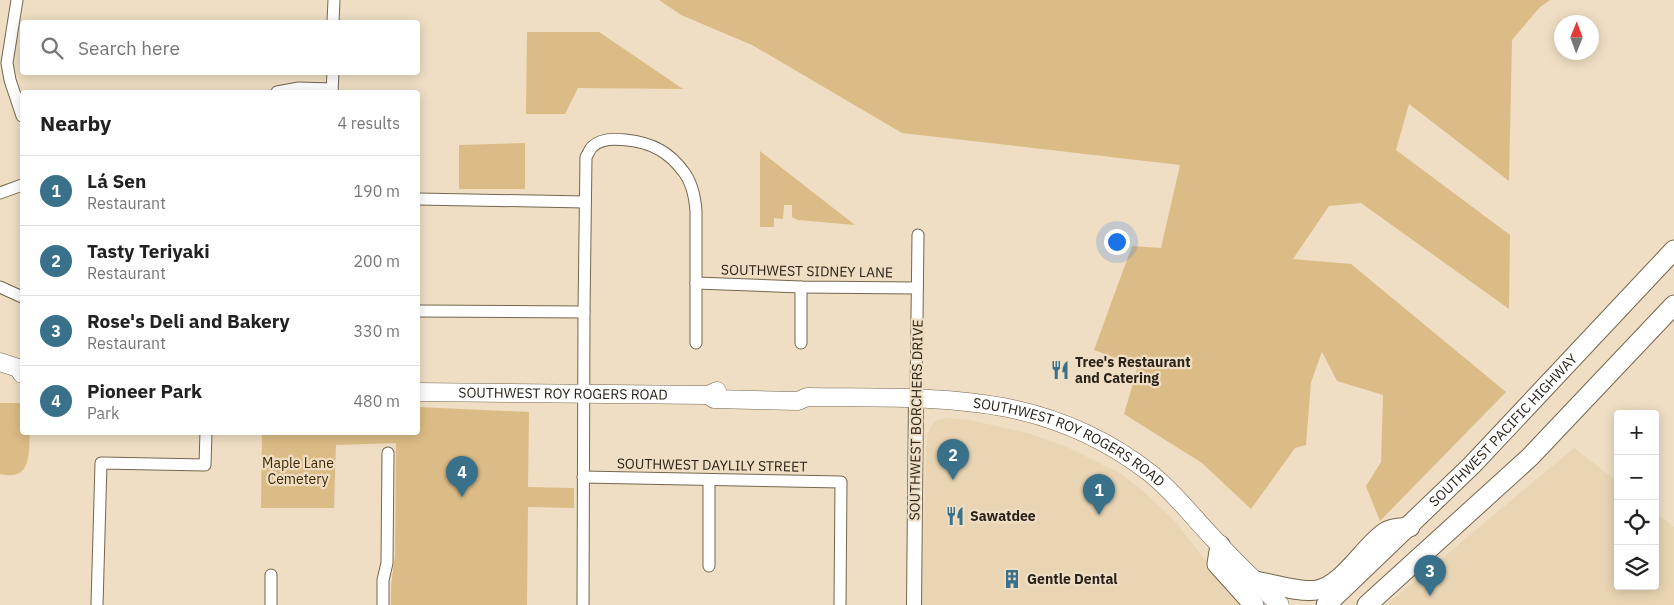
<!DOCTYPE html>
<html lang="en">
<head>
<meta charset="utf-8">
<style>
  :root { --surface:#fff; --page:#f2f2f2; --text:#222; --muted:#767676; --line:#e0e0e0; --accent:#39718b }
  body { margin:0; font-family:"IBM Plex Sans",sans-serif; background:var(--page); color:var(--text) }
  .controls { position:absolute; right:15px; bottom:15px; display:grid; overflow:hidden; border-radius:5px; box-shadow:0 2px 12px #0003 }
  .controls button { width:45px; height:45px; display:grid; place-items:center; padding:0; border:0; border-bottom:1px solid var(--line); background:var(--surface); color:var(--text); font:25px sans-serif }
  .compass { position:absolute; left:1554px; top:15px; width:45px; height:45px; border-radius:50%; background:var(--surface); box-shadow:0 2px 12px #0003; rotate:1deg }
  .you { position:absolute; left:1116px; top:241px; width:18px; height:18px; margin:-12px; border:4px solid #fff; border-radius:50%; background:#1a73e8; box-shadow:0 0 0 8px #1a73e833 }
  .badge { display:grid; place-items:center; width:32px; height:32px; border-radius:50%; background:var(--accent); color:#fff; font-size:16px; font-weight:700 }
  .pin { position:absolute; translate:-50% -41px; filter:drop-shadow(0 1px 2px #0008) }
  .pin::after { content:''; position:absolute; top:26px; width:18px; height:15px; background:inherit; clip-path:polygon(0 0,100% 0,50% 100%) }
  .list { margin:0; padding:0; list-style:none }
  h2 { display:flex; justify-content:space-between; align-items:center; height:65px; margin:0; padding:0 20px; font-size:21px }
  h2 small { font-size:16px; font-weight:400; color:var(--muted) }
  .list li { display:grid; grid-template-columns:32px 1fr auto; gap:15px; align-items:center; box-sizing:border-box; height:70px; padding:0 20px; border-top:1px solid var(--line) }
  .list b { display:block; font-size:19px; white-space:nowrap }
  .list p { margin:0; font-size:16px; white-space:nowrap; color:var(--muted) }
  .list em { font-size:16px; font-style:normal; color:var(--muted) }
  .icon { flex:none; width:28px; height:28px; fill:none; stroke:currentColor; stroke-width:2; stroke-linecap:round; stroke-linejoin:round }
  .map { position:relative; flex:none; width:1674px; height:605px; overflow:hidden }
  .search { position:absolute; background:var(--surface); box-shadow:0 2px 12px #0003; left:20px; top:20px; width:400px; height:55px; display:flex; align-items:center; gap:12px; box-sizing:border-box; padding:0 18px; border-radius:5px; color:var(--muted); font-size:19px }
  .panel { position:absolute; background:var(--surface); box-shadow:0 2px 12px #0003; left:20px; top:90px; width:400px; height:345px; border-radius:5px }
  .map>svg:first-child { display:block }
  .built { fill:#e9d5b3 }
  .green { fill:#dcbc86 }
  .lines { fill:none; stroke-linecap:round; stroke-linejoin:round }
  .minor-casing { stroke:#75664e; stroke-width:13 }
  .tertiary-casing { stroke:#75664e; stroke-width:16 }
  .primary-casing { stroke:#75664e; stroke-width:19 }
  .trunk-casing { stroke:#75664e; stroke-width:21 }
  .minor { stroke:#fff; stroke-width:11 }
  .tertiary { stroke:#fff; stroke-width:14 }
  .primary { stroke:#fff; stroke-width:18 }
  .trunk { stroke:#fff; stroke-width:19 }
  .labels { text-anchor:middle; stroke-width:4.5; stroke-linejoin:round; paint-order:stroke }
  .street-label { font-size:14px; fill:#2a2319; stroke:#efdec3 }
  .poi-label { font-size:14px; font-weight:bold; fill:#2a2319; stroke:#efdec3; text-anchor:start }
  .park-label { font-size:14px; fill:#3c2902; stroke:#efdec3 }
</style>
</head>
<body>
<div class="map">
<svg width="1674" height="605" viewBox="0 0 1674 605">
  <rect width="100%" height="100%" fill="#efdec3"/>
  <g class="built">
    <polygon points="944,418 970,420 1031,434 1067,447 1121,474 1143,491 1175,521 1205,560 1245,605 921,605 927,434 934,422"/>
    <polygon points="1574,448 1618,482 1618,586 1655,586 1655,512 1674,527 1674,605 1386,605"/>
  </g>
  <g class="green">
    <polygon points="659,0 1550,0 1540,7 1512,40 1509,181 1409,104 1396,150 1510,235 1509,309 1361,203 1329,206 1293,259 1351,264 1506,392 1380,521 1366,486 1381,462 1383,395 1337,381 1322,352 1311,382 1306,445 1295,448 1251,509 1202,463 1124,414 1138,366 1094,350 1132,246 1161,248 1180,165 902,133 752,45 681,15"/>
    <polygon points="527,32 599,32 683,89 578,88 565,114 526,114"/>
    <polygon points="525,143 525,189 459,189 459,145"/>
    <polygon points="760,151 855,225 798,220 792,217 792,205 784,205 783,219 774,218 774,227 760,227"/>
    <path d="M 0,403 L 22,403 L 22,432 L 30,433 C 29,444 31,470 17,474 C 12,476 5,475 0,474 Z"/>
    <polygon points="418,407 529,412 528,487 574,488 574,508 528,507 527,605 391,605 391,586 395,555 396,443 336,445 334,508 261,508 262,433 418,432"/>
  </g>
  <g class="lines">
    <g class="minor-casing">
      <g id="minor">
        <polyline points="17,0 7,63 10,80 22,116"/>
        <polyline points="333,22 334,0"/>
        <polyline points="277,92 299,88 332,89"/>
        <polyline points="332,92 333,72"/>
        <polyline points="0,193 22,185"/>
        <polyline points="418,199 585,202"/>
        <polyline points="696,283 801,287 917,288"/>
        <polyline points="0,287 22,297"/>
        <polyline points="801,287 801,343"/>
        <polyline points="418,311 584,312"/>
        <polyline points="916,399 918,235"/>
        <polyline points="583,477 841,482 840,605"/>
        <polyline points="709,566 709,480"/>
        <polyline points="271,575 271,605"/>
        <polyline points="97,605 101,463 205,465 206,432"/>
        <polyline points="383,605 383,580 387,563 388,453"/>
        <path d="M 583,605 L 584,312 L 586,157 C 588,154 590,149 592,147 C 605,133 645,141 660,150 C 669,155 677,163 683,171 C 692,182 695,198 696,211 L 696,343"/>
      </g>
    </g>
    <g class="tertiary-casing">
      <polyline id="tertiary" points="914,605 916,399"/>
    </g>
    <g class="primary-casing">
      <g id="primary">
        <polyline points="0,362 18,368 22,374"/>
        <path id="s1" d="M 418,392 L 708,395 L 717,391"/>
        <path id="s2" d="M 708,395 L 714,399 L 798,401 L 807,397 C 935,399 1042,389 1150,473 C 1174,492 1192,516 1213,538 C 1234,561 1257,583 1280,605"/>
      </g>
    </g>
    <g class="trunk-casing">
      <g id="trunk">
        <polyline points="1220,545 1217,564 1254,605"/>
        <path d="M 1256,581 C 1273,584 1300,593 1317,590 C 1342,586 1363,548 1384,533 C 1390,528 1402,528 1410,527"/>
        <path id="s3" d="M 1326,605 L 1472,465 L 1674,250"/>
        <polyline points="1367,605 1530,457 1674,305"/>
      </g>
    </g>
    <use href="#minor" class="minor"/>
    <use href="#tertiary" class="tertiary"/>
    <use href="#primary" class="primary"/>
    <use href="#trunk" class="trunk"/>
  </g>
  <defs>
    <g id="restaurant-bare" transform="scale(1.5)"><path d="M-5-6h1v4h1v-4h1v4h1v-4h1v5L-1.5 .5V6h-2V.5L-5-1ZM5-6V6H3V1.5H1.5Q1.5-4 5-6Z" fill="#39718b" stroke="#efdec3" stroke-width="2.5" paint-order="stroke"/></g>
    <g id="building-bare" transform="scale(1.5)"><path d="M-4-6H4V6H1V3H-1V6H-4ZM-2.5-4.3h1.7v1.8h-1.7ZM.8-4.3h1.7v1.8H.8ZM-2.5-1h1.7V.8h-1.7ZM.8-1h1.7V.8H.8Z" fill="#39718b" stroke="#efdec3" stroke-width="2.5" paint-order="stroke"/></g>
  </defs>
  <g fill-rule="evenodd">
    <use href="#restaurant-bare" x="1060" y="370"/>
    <use href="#restaurant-bare" x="955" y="516"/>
    <use href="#building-bare" x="1012" y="579"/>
  </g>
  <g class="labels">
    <g class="street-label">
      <text transform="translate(807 271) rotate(1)" y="5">SOUTHWEST SIDNEY LANE</text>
      <text dy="5" stroke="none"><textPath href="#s1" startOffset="145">SOUTHWEST ROY ROGERS ROAD</textPath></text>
      <text transform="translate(916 420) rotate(-89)" y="5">SOUTHWEST BORCHERS DRIVE</text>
      <text dy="5" stroke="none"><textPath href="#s3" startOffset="249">SOUTHWEST PACIFIC HIGHWAY</textPath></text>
      <text dy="5" stroke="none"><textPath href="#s2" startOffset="372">SOUTHWEST ROY ROGERS ROAD</textPath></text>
      <text transform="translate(712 465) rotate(1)" y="5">SOUTHWEST DAYLILY STREET</text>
    </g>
    <g class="poi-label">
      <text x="1075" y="367">Tree's Restaurant<tspan x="1075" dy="16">and Catering</tspan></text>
      <text x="970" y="521">Sawatdee</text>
      <text x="1027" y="584">Gentle Dental</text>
    </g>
    <g class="park-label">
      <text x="298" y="468">Maple Lane<tspan x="298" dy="16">Cemetery</tspan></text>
    </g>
  </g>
</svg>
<div class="controls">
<button>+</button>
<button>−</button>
<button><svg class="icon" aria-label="locate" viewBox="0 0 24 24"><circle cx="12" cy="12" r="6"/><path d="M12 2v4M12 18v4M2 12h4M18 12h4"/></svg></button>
<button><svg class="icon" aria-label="layers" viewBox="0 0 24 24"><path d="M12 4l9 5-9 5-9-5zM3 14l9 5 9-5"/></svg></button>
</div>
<svg class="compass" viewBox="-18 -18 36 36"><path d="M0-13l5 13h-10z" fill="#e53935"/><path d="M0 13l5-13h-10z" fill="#767676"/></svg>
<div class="you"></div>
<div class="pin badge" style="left:1099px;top:515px">1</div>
<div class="pin badge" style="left:953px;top:480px">2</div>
<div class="pin badge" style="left:1430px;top:596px">3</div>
<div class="pin badge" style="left:462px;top:497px">4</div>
<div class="search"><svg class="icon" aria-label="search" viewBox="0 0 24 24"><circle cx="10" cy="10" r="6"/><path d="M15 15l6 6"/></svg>Search here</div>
<section class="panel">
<h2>Nearby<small>4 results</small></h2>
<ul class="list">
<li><span class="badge">1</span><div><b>Lá Sen</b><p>Restaurant</p></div><em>190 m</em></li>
<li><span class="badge">2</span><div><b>Tasty Teriyaki</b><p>Restaurant</p></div><em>200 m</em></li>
<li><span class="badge">3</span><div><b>Rose's Deli and Bakery</b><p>Restaurant</p></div><em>330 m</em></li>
<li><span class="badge">4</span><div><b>Pioneer Park</b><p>Park</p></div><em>480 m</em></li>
</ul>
</section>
</div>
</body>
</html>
